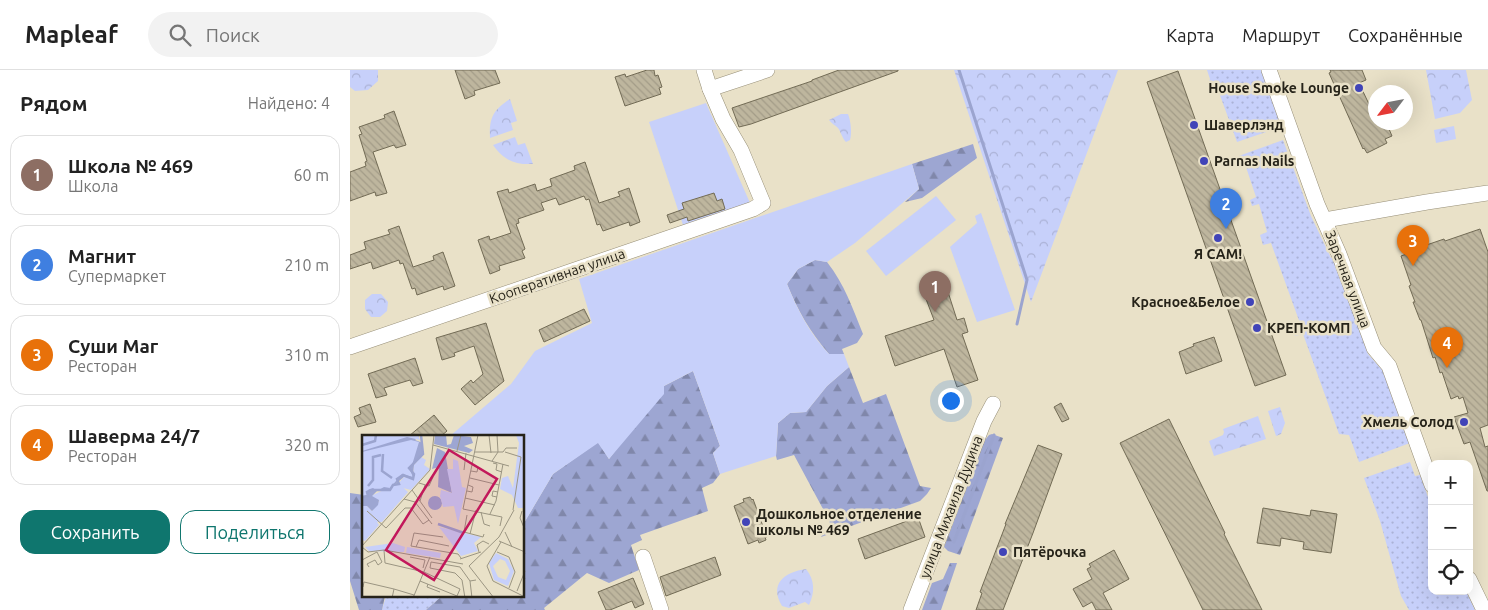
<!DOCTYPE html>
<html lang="ru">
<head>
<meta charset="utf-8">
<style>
  :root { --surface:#fff; --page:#f2f2f2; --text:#222; --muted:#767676; --line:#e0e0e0; --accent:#0f766e }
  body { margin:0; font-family:Ubuntu,sans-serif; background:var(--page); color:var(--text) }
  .controls { position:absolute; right:15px; bottom:15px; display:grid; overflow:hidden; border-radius:10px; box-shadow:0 5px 20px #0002 }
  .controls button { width:45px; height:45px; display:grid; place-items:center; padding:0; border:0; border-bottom:1px solid var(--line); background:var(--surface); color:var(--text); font:25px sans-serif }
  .compass { position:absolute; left:1018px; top:15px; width:45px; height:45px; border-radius:50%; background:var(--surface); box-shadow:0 5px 20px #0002; rotate:238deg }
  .you { position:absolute; left:600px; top:330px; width:18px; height:18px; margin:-12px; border:4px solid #fff; border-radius:50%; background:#1a73e8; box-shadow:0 0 0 8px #1a73e833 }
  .badge { display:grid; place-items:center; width:32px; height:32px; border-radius:50%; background:var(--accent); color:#fff; font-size:16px; font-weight:700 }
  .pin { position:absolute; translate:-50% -41px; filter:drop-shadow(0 1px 2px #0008) }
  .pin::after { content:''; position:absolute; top:26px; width:18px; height:15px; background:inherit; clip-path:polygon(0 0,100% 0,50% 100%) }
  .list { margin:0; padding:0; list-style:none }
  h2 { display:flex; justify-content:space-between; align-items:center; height:65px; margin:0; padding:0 20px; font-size:21px }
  h2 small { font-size:16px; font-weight:400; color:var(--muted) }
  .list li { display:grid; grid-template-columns:32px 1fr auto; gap:15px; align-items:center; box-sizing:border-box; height:80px; margin:0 10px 10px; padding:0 10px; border:1px solid var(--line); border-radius:15px }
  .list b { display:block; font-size:19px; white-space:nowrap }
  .list p { margin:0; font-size:16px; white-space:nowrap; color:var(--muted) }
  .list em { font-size:16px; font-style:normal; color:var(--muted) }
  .actions { display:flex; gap:10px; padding:15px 20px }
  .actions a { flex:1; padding:11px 0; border:1px solid var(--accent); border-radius:15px; text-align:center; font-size:18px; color:var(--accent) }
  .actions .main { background:var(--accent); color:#fff }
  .icon { flex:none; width:28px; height:28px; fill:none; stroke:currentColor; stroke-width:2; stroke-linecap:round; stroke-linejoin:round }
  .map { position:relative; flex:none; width:1138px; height:540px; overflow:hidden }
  header { display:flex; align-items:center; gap:30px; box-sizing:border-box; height:70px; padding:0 25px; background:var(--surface); border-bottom:1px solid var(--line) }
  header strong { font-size:24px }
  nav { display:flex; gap:28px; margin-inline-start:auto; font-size:18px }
  .search { width:350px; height:45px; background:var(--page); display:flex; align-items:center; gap:12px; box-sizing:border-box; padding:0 18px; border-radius:28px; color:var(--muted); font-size:19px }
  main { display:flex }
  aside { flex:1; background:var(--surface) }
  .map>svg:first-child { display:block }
  .grass { fill:url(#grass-dots) }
  .forest { fill:url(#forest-firs) }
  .park { fill:url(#park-crowns) }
  .garden { fill:#c7d0fa }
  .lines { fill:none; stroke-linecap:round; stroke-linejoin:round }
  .stream { stroke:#9ba4cf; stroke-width:3 }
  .building { fill:url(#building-back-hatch); stroke:#726b55 }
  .minor-casing { stroke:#978f78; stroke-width:16 }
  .minor { stroke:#fff; stroke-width:15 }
  .poi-dot { fill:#4144b8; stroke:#e9e1c8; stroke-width:2 }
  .labels { text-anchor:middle; stroke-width:5; stroke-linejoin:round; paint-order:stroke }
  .poi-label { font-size:14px; font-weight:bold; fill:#262319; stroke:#e9e1c8; text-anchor:start }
  .street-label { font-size:14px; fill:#262319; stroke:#e9e1c8 }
  .inset-river { fill:none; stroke:#9ba4cf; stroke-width:2.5 }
  .inset-road { fill:none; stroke:#9b9582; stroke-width:1 }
  .view { fill:#c2185b; fill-opacity:0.15; stroke:#c2185b; stroke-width:2.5 }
  .inset-edge { fill:none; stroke:#262319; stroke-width:2.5 }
</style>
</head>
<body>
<header>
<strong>Mapleaf</strong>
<div class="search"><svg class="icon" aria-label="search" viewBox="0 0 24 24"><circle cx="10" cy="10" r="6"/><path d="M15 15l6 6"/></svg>Поиск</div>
<nav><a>Карта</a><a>Маршрут</a><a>Сохранённые</a></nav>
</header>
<main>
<aside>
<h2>Рядом<small>Найдено: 4</small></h2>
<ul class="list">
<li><span class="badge" style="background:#8d6e63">1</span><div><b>Школа № 469</b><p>Школа</p></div><em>60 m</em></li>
<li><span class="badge" style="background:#3f7fe0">2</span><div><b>Магнит</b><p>Супермаркет</p></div><em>210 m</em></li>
<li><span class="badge" style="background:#e8710a">3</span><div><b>Суши Маг</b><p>Ресторан</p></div><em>310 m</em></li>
<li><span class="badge" style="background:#e8710a">4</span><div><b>Шаверма 24/7</b><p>Ресторан</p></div><em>320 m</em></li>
</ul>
<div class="actions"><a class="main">Сохранить</a><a>Поделиться</a></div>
</aside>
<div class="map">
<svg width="1138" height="540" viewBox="0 0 1138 540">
  <defs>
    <pattern id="grass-dots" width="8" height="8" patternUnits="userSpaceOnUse" patternTransform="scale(1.25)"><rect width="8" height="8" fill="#c7d0fa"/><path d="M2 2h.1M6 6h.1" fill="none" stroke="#abb2d6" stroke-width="1.8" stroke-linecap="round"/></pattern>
    <pattern id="forest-firs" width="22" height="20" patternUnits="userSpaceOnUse" patternTransform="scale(1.25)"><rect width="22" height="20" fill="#9da6d2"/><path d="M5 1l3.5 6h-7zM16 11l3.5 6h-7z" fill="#8087aa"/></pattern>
    <pattern id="park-crowns" width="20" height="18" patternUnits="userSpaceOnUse" patternTransform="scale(1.25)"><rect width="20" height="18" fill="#c7d0fa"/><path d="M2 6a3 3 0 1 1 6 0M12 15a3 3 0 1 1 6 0" fill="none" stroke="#abb2d6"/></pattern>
    <pattern id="building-back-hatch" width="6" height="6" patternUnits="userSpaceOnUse" patternTransform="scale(1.25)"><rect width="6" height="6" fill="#beb69e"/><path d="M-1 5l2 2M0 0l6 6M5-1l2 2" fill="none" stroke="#a39c88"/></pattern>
  </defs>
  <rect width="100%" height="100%" fill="#e9e1c8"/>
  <g class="grass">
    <polygon points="857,0 912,0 934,56 887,72 867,17 859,19 857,15 860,9"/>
    <polygon points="933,70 961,146 981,188 984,188 1018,284 1033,301 1060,373 1009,392 999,365 989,364 953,264 945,266 943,259 951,256 921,173 913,175 910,165 917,162 909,134 902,136 900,130 906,127 895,94 886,97 883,88"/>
    <polygon points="1060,392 1065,406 1070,405 1082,438 1082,521 1116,521 1125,540 1059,540 1051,526 1030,451 1014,408"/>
    <polygon points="36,526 92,526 76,540 32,540"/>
  </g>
  <g class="forest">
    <polygon points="623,74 627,88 572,128 555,132 569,119 562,94"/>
    <path d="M 465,190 L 477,192 C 495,215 502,237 513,264 L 507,273 L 492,279 L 494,284 L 479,284 C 460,262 448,241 437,214 L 448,199 Z"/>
    <polygon points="499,297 513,333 536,324 570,416 581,418 577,424 570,431 471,467 480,452 444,385 427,390 426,386 428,353 440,343 456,342 477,316"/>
    <polygon points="343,301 370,376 363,383 370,404 363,413 352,418 358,441 290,465 292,470 281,475 289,500 259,513 237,503 194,538 195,540 76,540 92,526 174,526 174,453 203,404 248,372 259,389 314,316"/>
    <polygon points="642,364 653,368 610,485 598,481 594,477 635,370 639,365"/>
    <polygon points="0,423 14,425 14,526 35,526 32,540 9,540 0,511"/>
    <polygon points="600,493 607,493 591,540 572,540 582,513 593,509"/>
  </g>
  <g class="park">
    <polygon points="0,0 28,0 28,11 18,20 5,21 0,17"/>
    <polygon points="604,0 768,0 681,232"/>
    <polygon points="1076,0 1116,0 1122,30 1110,43 1085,49"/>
    <path d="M 160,29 L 167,51 L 161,53 L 163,60 L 140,68 C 139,48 143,40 160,29 Z"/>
    <path d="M 491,44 L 498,44 C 501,51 502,64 500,70 L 496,72 C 492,68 491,62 488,58 C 485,55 482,54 479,50 Z"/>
    <polygon points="1104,56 1106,69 1086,73 1084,60"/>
    <path d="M 165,67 L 168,75 L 175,73 L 183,94 C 164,95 154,90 143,75 Z"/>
    <polygon points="22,224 31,224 38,232 37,241 30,247 21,247 15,239 15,230"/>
    <polygon points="930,337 935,353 931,364 926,366 918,341"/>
    <polygon points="908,346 916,369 864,386 859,371 873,365 874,362 873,359"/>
    <path d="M 456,499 C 465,510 465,523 459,535 L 455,532 L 439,538 L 432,536 C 419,514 434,502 456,499 Z"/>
  </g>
  <g class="garden">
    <polygon points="356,33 400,133 333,155 299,52"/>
    <path d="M 562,94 L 569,119 L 505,173 L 477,192 L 465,190 L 448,199 L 437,214 C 447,239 460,264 479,284 L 494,284 L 499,297 L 477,316 L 456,342 L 440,343 L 428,353 L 426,386 L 370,404 L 363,383 L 370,376 L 343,301 L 314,316 L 314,324 L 259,389 L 248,373 L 203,404 L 174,453 L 174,366 L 100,366 L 161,314 L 185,281 L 242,253 L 229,209 Z"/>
    <polygon points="586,126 606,150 536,206 516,181"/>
    <polygon points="631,143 665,240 627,252 600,177 627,153 625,146"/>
  </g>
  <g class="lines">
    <g class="stream">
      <polyline points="609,0 677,210 667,254"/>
      <polyline points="604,472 644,365"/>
    </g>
  </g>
  <g class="building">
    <polygon points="105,0 145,0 150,13 124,21 125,25 115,29"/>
    <polygon points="297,0 304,0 305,6 308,5 312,17 309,18 311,24 275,36 265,7 275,4 276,7"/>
    <polygon points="489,0 548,0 548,1 401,54 389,57 382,38 462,11 462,10"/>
    <polygon points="980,0 1012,0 1016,10 1009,13 1026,49 1026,52 1036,52 1042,66 1035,69 1037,73 1017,83 1014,78 1013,79 979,3 981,2"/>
    <polygon points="828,1 936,305 905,316 797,12"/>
    <polygon points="44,41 56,75 46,78 44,75 23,82 37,123 26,126 25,122 0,131 0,102 16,96 15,92 17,91 9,65 12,64 9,57 35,48 34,45"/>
    <polygon points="235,92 249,133 270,126 268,122 279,118 290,152 280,156 279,152 253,161 250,154 247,155 239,129 236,130 234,126 209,135 206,128 191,133 194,140 168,149 169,153 166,154 175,179 172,181 175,188 149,196 150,200 140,204 128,170 139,166 140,170 161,163 147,122 158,119 159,123 185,114 187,121 202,116 200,109 225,100 224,96"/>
    <polygon points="364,123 367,131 372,129 375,139 338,151 337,147 320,153 317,145 334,139 332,133"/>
    <polygon points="49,156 63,197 84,190 83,186 93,182 105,216 94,220 93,216 67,225 65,218 62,219 53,193 50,194 49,190 23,199 21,192 0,199 0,185 16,179 14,172 40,164 38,160"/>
    <polygon points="1130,159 1138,182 1138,355 1130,358 1135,377 1138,376 1138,421 1137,421 1120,372 1114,374 1104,347 1118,343 1113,327 1109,329 1108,326 1101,329 1092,302 1090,303 1085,287 1083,288 1071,250 1070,250 1063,232 1065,232 1059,216 1061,215 1051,186 1062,182 1062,180 1094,169 1095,171"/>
    <polygon points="598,222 607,250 614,248 618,262 612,264 628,310 607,317 594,279 545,296 535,266 584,250 576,229"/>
    <polygon points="234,239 240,251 194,272 189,260"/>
    <polygon points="136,253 154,311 125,335 111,319 121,310 123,313 133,304 124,276 104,283 105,286 92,290 86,268"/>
    <polygon points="864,267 872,291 836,304 829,282 844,276 843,274"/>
    <polygon points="65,288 73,313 63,316 60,310 34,318 37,325 26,328 18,304"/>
    <polygon points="711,333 719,349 712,352 704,337"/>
    <polygon points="20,334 26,352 8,357 4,347 11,344 9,338"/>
    <polygon points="84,345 97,361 91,366 59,366"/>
    <polygon points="819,349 875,463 874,464 912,540 853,540 770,373"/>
    <polygon points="688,375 712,384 683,463 653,540 626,540 632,523 630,522 656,454 655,454"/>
    <polygon points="400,427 402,430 403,429 417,467 415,467 416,470 409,473 408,470 398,474 384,436 394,432 393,429"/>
    <polygon points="913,438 960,446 961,440 987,444 981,483 953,479 954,472 931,468 930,476 907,473"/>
    <polygon points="568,447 575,467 515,489 508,469"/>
    <polygon points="764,480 779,509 753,523 762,540 746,540 742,532 733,537 723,519 742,509 737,499 741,497 739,494"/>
    <polygon points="365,487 371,505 316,526 310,507"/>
    <polygon points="283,508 294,534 285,538 282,531 260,540 256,540 248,522"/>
  </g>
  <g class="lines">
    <g class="minor-casing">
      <g id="minor">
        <polyline points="919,0 967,134 989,184 1024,278 1039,296 1082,415"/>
        <polyline points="360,19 417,0"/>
        <polyline points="975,150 1077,132 1138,123"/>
        <polyline points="0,277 403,139 413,133 391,80 373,49 360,19 354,0"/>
        <polyline points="293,487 311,540"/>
        <polyline points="1119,509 1134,540"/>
        <polyline points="561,540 634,351 643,334"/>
      </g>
    </g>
    <use href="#minor" class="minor"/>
  </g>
  <g class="poi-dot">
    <circle cx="1009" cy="18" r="5"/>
    <circle cx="844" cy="55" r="5"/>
    <circle cx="854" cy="91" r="5"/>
    <circle cx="868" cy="168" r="5"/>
    <circle cx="900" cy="232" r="5"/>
    <circle cx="907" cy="258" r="5"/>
    <circle cx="1114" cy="352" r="5"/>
    <circle cx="396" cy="452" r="5"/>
    <circle cx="653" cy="482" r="5"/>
  </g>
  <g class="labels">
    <g class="poi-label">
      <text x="999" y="23" text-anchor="end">House Smoke Lounge</text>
      <text x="854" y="60">Шаверлэнд</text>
      <text x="864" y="96">Parnas Nails</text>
      <text x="868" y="189" text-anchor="middle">Я САМ!</text>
      <text x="890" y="237" text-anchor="end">Красное&amp;Белое</text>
      <text x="917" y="263">КРЕП-КОМП</text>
      <text x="1104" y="357" text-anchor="end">Хмель Солод</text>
      <text x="406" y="449">Дошкольное отделение<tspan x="406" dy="16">школы № 469</tspan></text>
      <text x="663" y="487">Пятёрочка</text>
    </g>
    <g class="street-label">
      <text transform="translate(207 206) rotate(-19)" y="5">Кооперативная улица</text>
      <text transform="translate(998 209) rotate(69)" y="5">Заречная улица</text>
      <text transform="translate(601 437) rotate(-69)" y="5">улица Михаила Дудина</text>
    </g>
  </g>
  <g transform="translate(12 365)">
    <rect width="162" height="162" fill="#e9e1c8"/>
    <path d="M 154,0 L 162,0 L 162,73 L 156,73 L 150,60 L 138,54 L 140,43 L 146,41 L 151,53 L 157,8 ZM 36,48 L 46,57 L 20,87 L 15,87 L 17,90 L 3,106 L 0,105 L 0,71 L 5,71 L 10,76 L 17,66 L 9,61 ZM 31,108 L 43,112 L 42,117 L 7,116 L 3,112 ZM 45,112 L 79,118 L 78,123 L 44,118 Z" fill="#c7d0fa"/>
    <path d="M 0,0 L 58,0 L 53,5 L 61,8 L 61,19 L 52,30 L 51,44 L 42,42 L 26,55 L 15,56 L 10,61 L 17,65 L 16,70 L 10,76 L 5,71 L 0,71 ZM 73,0 L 84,0 L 85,10 L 89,9 L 92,0 L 109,2 L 111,8 L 102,11 L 111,15 L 107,18 L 72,9 ZM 75,13 L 83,17 L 90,58 L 76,52 L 77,32 L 70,34 ZM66 68a7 7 0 1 1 14 0a7 7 0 1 1-14 0Z" fill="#9da6d2"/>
    <path d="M 0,0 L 56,0 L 58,5 L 45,2 L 0,16 ZM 49,5 L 57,7 L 50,30 L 47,33 L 51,42 L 40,39 L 28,53 L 22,52 L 15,56 L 11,53 L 6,55 L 5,61 L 0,61 L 0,17 ZM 77,92 L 119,102 L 112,108 L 116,116 L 99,121 ZM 134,118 L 146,124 L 152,136 L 146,151 L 132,145 L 127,128 ZM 138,124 L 143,126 L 148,136 L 144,145 L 136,142 L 131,131 Z" fill="#c7d0fa" fill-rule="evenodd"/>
    <path d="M 59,22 L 64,25 L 62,30 L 68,34 L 49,55 L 37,52 L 36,49 L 42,42 L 51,44 L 52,30 ZM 91,24 L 96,26 L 100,52 L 104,53 L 96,89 L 92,71 L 81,72 L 78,61 L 79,55 L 90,58 L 85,34 L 91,34 Z" fill="#c7d0fa"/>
    <path class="inset-river" d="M 0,10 L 13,6 L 14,0M 21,19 L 20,36 L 30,43M 6,51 L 11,45 L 11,22 L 19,20M 0,62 L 6,61 L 5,57 L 9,55 L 28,55 L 31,50 L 37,49 L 35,44 L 41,40 L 51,44 L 52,39 L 47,33 L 61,19 L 59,0M 76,89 L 102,98"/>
    <path class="inset-road" d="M 127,0 L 129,18M 71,10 L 147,31M 95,16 L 99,0M 113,17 L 141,17 L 144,13 L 155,13M 143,17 L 159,22 L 151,75M 130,26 L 136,17 L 135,0M 131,28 L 135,29 L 134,35 L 140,37M 102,35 L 104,18M 109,36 L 115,37 L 116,32 L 110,30M 108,43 L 137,50M 57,48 L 67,51 L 71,42M 50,55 L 70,83M 105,56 L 110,57 L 111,52 L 106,50M 135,62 L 130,61 L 131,56 L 136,57M 103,63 L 133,70M 42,64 L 53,67 L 70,89M 58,66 L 63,50M 101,74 L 116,0M 101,74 L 140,82 L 138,91M 5,76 L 24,93 L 43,73 L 49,73 L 61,89 L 67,85M 160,76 L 158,83 L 163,95M 119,77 L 122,89 L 128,91M 128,79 L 134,66 L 141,29M 105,80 L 102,97 L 121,102 L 122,99M 143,97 L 150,112M 108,99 L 114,75M 81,102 L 52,98 L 49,111 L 96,119 L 99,123M 137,106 L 163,117M 139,107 L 125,131 L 131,146 L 163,162M 0,111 L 68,35 L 72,0M 0,112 L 6,117 L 22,115 L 101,129M 54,112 L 57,105 L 87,111M 22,115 L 23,128 L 62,137 L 98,154 L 95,161 L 58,146M 117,117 L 115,110 L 121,106 L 127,109M 135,117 L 147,122 L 153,137 L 147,153M 48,122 L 63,125 L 61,133M 98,124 L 119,117M 0,125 L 15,117 L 20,127 L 16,130 L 13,125 L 5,129 L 7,132M 66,149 L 65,152 L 78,157M 1,152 L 2,147 L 32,154M 155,156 L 163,136M 30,163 L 32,154 L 52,160M 51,163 L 68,122M 103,163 L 100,145 L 93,138 L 68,133 L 69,127 L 98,132 L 108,146M 110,163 L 108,146 L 114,145M 132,163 L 107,131 L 137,102 L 152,75"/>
    <path class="view" d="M 87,15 L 135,44 L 72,145 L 24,115 Z"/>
    <rect width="162" height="162" class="inset-edge"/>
  </g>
</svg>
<div class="controls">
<button>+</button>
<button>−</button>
<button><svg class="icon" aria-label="locate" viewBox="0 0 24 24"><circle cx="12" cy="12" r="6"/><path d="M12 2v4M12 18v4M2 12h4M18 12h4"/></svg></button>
</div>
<svg class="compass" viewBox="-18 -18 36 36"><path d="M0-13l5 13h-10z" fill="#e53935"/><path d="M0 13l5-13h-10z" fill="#767676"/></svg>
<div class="you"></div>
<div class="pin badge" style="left:585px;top:242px;background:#8d6e63">1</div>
<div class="pin badge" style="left:876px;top:159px;background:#3f7fe0">2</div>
<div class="pin badge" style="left:1063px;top:196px;background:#e8710a">3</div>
<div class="pin badge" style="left:1097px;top:298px;background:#e8710a">4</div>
</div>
</main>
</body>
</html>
